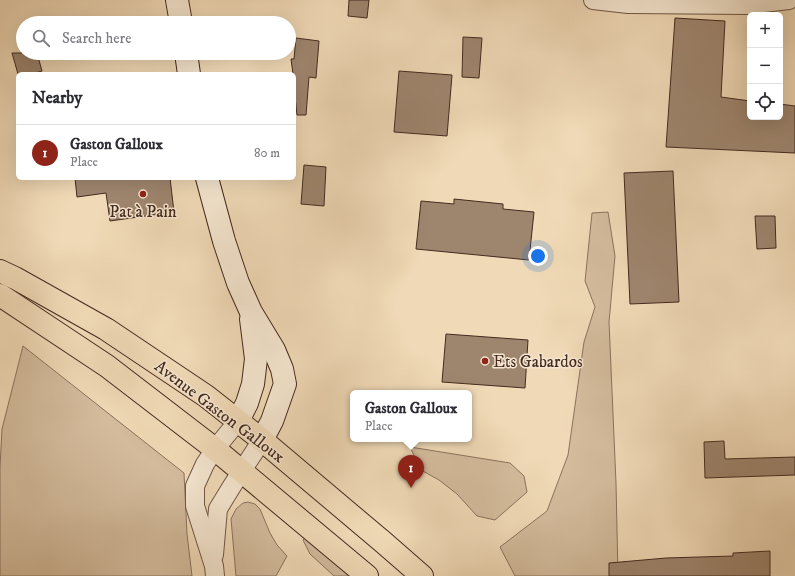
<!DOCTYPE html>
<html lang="en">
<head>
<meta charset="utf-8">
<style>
  :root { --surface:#fff; --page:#f2f2f3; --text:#2b2b33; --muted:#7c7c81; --line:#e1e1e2; --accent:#8f2418 }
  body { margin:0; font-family:"IM FELL DW Pica",serif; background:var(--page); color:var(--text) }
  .controls { position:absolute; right:12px; top:12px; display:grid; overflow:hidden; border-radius:6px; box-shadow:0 4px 16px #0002 }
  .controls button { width:36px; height:36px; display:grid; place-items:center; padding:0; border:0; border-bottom:1px solid var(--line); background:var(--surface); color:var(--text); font:20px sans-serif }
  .you { position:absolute; left:538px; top:256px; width:14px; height:14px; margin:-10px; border:3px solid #fff; border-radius:50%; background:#1a73e8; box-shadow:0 0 0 6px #1a73e833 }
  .badge { display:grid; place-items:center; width:26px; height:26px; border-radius:50%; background:var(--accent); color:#fff; font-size:13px; font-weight:700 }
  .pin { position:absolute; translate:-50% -33px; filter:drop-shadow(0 1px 2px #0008) }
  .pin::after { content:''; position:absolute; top:21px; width:14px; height:12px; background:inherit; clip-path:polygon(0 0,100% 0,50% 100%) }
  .popup { position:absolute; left:350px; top:390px; width:122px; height:52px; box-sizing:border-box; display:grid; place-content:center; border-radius:6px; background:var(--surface); filter:drop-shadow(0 1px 3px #0005); font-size:13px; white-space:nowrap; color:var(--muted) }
  .popup b { font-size:15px; color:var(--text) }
  .popup::after { content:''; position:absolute; left:50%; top:100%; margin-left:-8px; border:8px solid transparent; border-top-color:var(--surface) }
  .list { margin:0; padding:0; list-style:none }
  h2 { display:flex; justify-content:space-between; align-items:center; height:52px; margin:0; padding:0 16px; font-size:17px }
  h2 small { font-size:13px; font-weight:400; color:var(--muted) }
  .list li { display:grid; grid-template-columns:26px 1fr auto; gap:12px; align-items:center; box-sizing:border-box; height:56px; padding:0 16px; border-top:1px solid var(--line) }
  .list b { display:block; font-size:15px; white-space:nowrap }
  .list p { margin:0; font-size:13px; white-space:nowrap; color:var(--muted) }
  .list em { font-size:13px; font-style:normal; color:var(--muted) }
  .icon { flex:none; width:22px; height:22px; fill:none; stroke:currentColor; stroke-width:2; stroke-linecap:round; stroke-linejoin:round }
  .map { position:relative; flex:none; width:795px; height:576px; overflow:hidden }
  .search { position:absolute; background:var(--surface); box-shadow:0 4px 16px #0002; left:16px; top:16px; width:280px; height:44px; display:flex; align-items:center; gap:10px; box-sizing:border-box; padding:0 14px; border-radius:22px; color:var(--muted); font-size:15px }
  .panel { position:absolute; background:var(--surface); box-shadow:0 4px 16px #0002; left:16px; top:72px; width:280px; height:108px; border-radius:6px }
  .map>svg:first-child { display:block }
  .green { fill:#d3bb9c; stroke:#8c725e }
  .building { fill:#9e856e; stroke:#452a1f }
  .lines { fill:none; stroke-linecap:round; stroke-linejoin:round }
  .street-casing { stroke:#705645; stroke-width:20 }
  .secondary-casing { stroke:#452a1f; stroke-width:24 }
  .primary-casing { stroke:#452a1f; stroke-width:24 }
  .street { stroke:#f5e6d0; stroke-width:18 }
  .secondary { stroke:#f5e6d0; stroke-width:22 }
  .primary { stroke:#f0d9b6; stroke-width:22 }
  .poi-dot { fill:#8f2418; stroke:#f5e6d0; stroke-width:1.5 }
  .labels { text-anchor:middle; stroke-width:3; stroke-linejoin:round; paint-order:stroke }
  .poi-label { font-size:17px; fill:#452a1f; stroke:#f5e6d0 }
  .street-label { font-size:17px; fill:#452a1f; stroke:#f5e6d0 }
</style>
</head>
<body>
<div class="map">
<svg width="795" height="576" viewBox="0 0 795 576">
  <rect width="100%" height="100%" fill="#f0d9b6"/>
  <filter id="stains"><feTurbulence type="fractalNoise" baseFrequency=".005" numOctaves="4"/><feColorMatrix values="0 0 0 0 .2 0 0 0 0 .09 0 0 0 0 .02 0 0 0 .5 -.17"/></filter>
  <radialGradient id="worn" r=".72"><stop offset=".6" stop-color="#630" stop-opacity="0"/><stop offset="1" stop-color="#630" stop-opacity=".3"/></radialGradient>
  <g class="green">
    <polygon points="608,212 615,256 609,322 616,483 618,576 515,576 500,547 547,511 568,455 584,342 595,307 585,281 592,213"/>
    <polygon points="23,346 184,473 187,534 192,576 0,576 0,467 2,429"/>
    <polygon points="410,447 510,463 524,476 527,492 495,520 477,516 457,494 439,480 421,470"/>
    <polygon points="248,502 255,504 260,509 270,533 277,545 287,556 276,576 236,576 231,519 236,509 243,503"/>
    <polygon points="306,537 350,576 334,576 310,554 303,540"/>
  </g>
  <g class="building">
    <polygon points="349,0 369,0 367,18 348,16"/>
    <polygon points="675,18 725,21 721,97 750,101 750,117 780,117 780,104 795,106 795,153 666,147"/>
    <polygon points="463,37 482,38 479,78 462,77"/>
    <polygon points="296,38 319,41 316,78 309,77 306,115 297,115 294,88 294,74 293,74 291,59 294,59"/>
    <polygon points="12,53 37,53 42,71 32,74 18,74"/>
    <polygon points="399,71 452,75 447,136 394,132"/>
    <polygon points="304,165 326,167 324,206 301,204"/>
    <polygon points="673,171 679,302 630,304 624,173"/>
    <polygon points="75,178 170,178 174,212 110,221 106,193 77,197"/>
    <polygon points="454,199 503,204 503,209 534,212 529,260 416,249 421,201 454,204"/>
    <polygon points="755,216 775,216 776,248 757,249"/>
    <polygon points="446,334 528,340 525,388 442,382"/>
    <polygon points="724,441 725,459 795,457 795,475 705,478 704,442"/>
    <polygon points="770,551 770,576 609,576 609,563 666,558 733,556 733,553"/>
  </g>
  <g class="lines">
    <g class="street-casing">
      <g id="street">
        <polyline points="593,0 628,4 748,5 789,0"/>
        <polyline points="214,555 218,509 232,486 262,440"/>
        <polyline points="215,576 214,566 195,506 195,486 205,464 215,449 238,421"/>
      </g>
    </g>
    <g class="secondary-casing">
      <g id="secondary">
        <polyline points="177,0 181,23"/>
        <polyline points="186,53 189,74"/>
        <polyline points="207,178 224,241 238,283 251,312 274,350 282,369 285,384 272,421 262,440"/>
        <polyline points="238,421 247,403 253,384 256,359 251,319"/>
      </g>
    </g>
    <g class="primary-casing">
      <g id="primary">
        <polyline points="0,271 15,278 106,329 206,396 262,440 383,542 422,576"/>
        <polyline points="0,295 107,366 215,449 367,576"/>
      </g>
    </g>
    <use href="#street" class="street"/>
    <use href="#secondary" class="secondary"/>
    <use href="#primary" class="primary"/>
  </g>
  <g class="poi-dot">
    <circle cx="143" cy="194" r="4"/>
    <circle cx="485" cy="361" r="4"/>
  </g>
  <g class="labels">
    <g class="poi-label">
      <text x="143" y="217">Pat à Pain</text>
      <text x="493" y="367" text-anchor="start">Ets Gabardos</text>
    </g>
    <g class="street-label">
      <text transform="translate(220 411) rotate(37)" y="6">Avenue Gaston Galloux</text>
    </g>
  </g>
  <rect width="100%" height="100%" filter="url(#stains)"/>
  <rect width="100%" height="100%" fill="url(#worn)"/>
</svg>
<div class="controls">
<button>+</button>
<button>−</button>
<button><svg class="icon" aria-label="locate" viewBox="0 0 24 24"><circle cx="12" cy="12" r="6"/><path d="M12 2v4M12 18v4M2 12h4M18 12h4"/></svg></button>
</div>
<div class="you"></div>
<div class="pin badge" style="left:411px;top:488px">1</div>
<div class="popup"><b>Gaston Galloux</b>Place</div>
<div class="search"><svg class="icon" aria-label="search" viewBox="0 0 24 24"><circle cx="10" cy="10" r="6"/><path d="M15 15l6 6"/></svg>Search here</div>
<section class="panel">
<h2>Nearby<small></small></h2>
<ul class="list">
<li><span class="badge">1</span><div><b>Gaston Galloux</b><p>Place</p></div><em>80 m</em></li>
</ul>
</section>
</div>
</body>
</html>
